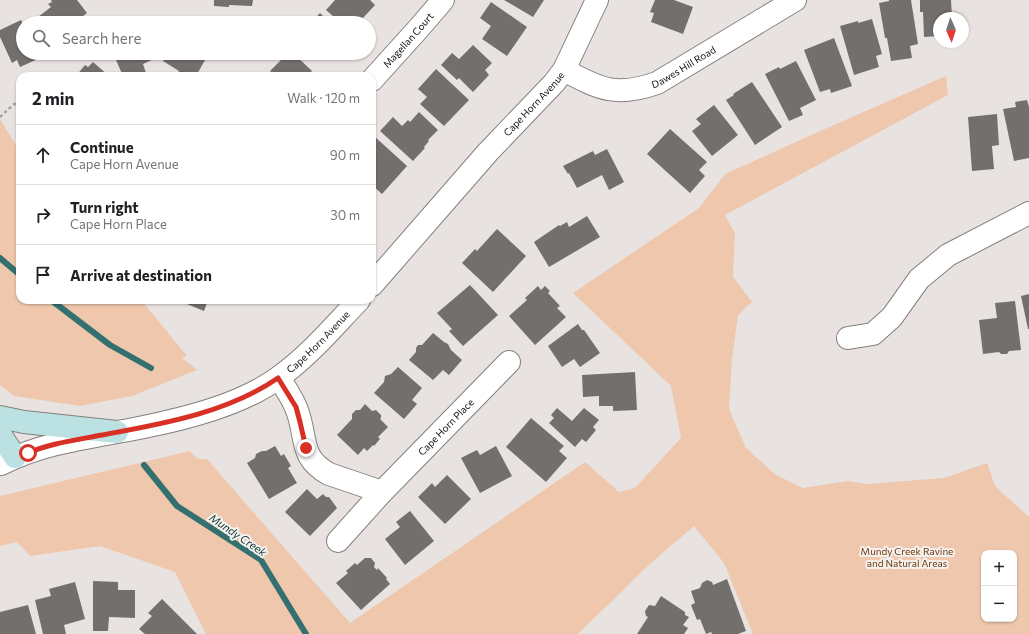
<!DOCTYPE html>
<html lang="en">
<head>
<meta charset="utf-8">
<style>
  :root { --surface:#fff; --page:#f2f2f2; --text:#202124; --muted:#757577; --line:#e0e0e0 }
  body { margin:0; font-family:Commissioner,sans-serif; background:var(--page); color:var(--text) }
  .controls { position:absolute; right:12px; bottom:12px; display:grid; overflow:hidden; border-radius:8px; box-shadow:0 1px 3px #0004 }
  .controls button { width:36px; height:36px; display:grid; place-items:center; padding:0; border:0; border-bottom:1px solid var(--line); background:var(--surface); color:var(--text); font:20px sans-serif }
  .compass { position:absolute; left:933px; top:12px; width:36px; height:36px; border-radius:50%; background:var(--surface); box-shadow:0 1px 3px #0004; rotate:177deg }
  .stop { position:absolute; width:12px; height:12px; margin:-9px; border:3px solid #d93025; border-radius:50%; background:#fff }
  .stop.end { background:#d93025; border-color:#fff; box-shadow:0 1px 4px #0008 }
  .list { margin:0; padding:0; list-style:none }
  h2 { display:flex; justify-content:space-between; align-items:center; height:52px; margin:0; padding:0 16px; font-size:17px }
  h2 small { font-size:13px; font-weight:400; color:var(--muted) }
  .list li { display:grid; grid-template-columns:26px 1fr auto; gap:12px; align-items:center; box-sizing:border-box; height:60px; padding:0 16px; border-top:1px solid var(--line) }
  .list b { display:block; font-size:15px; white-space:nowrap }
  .list p { margin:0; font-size:13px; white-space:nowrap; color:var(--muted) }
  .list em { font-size:13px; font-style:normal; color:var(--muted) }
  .icon { flex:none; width:22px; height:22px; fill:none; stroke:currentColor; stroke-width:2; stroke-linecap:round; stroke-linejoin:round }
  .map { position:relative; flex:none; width:1029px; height:634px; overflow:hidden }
  .search { position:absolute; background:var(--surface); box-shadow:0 1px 3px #0004; left:16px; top:16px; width:360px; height:44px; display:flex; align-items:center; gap:10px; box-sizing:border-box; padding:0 14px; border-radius:22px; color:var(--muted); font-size:15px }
  .panel { position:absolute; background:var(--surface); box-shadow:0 1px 3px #0004; left:16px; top:72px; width:360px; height:232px; border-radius:12px }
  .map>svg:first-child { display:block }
  .green { fill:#eec7ad; fill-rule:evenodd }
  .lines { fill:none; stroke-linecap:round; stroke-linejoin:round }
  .stream { stroke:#34706f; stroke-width:6 }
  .building { fill:#736f6d }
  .minor-casing { stroke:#84807d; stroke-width:24 }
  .tertiary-casing { stroke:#84807d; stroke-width:24 }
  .secondary-casing { stroke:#84807d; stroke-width:24 }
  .path { stroke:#a4a09e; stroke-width:2.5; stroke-dasharray:3 3; stroke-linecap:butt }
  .minor { stroke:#fff; stroke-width:22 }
  .tertiary { stroke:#fff; stroke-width:22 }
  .secondary { stroke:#bbe1e2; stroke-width:22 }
  .route { stroke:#d93025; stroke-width:5 }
  .labels { text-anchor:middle; stroke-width:4; stroke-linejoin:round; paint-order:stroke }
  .street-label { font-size:10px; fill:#121110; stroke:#f5f1ee }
  .park-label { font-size:10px; fill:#6a380c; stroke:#f5f1ee }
  .water-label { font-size:11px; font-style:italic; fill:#113a3a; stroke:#f5f1ee }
</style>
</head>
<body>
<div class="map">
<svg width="1029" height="634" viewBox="0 0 1029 634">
  <rect width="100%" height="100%" fill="#e8e3e1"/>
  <g class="green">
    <path d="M 946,76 L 948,95 L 725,215 L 735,233 L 733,277 L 752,302 L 738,315 L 732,359 L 729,409 L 746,448 L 776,475 L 803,488 L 848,481 L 867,484 L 944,478 L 987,463 L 995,486 L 1029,517 L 1029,634 L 753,634 L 724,563 L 694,526 L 652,562 L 578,634 L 206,634 L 175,572 L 100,546 L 30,556 L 17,542 L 0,546 L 0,496 L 190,451 L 198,459 L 207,459 L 350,623 L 585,462 L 619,492 L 635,488 L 681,438 L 671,386 L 573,293 L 699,208 L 725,174 L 818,132 ZM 984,553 L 1014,553 L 1014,619 L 984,619 Z"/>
    <polygon points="0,119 20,152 20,300 141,300 187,356 182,358 197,370 132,396 80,406 14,396 0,385"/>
  </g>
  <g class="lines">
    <g class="stream">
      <polyline points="0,258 20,275"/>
      <polyline points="51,300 110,345 151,368"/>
      <polyline points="144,465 177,506 261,560 306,634"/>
    </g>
  </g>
  <g class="building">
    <polygon points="51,0 77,0 87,13 74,23 43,23 38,17 51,7 48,4 52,2"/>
    <polygon points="214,0 253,0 252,6 229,5 229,7 214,6"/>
    <polygon points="335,0 370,0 375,5 363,18 369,23 341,23 326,10"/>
    <polygon points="504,0 544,0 533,17"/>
    <polygon points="655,0 674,0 693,7 683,34 651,22 654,13 650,12"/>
    <polygon points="889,0 911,0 918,44 910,46 912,58 891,61 887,38 885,38 879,3 889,1"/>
    <polygon points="920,0 951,0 952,18 939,18 939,36 924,37 923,12 920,12"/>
    <polygon points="491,2 527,27 507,56 482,39 491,26 480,18"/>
    <polygon points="320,13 330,23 311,23"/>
    <polygon points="872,19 882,54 876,56 879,67 854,75 840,26 858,21 858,23"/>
    <polygon points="21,20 23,24 23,53 46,53 47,55 20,67 17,60 12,63 0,37 0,30"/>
    <polygon points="834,38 852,86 831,93 830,89 820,92 804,50"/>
    <polygon points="473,45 492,63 485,70 489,75 473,92 459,78 457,80 441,65 452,53 459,59"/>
    <polygon points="113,53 156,53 158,57 143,64 146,73 140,76 123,76"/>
    <polygon points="168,53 209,53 196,76 176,76 179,71 163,61"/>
    <polygon points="288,53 293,53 312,71 307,76 274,76 275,75 270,71"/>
    <polygon points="313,53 327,53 320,60"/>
    <polygon points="796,61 816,100 800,108 803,115 789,121 765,74 779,67 780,69"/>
    <polygon points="93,62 109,76 76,76 85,65 88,67"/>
    <polygon points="436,69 469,100 444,126 420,104 427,97 418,89"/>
    <polygon points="752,82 782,127 755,145 726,100 734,95 733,94"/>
    <polygon points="1027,100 1029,107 1029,158 1014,161 1003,109 1016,107 1015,102"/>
    <polygon points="714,105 738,135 712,156 692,131 701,124 696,119"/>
    <polygon points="419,112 438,130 428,140 429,141 424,147 425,148 413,161 380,131 393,117 402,126 408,120 410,122"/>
    <polygon points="997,114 999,145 992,146 994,169 972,171 968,117"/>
    <polygon points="670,129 707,162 699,170 705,176 690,193 647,154"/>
    <polygon points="374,136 407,166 382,194 372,185 372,162 374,160 372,158 372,139"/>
    <polygon points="607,149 624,182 609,190 602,175 577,188 569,173 568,174 563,166 593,151 595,155"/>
    <polygon points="587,216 600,237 549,267 534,242 559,225 560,226 567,222 569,227"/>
    <polygon points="497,229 526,256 493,292 462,263 475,249 477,251"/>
    <polygon points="470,285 498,315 463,346 449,331 452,329 437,313"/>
    <polygon points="538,286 541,290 545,286 550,291 548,293 560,306 557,308 566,317 535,345 509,316 527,300 525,298"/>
    <polygon points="1029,294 1029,329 1028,329 1021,296"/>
    <polygon points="177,300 208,300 204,311"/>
    <polygon points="1015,301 1021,350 1009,351 1007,354 1001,354 999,352 983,354 979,320 997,318 995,303"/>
    <polygon points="578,324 582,330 584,330 600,353 580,367 574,359 562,367 548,346"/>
    <polygon points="433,333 444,342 448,344 451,350 462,360 449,375 443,370 433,380 409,360 416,352 416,348 418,345 422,345"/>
    <polygon points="398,367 422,388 412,400 417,404 404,419 374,393 384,382 385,376 391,374"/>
    <polygon points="635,372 637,410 613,411 613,406 599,406 599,396 583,397 582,375"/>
    <polygon points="365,404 372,411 376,410 381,415 381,418 380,419 388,427 378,437 380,439 374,446 373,445 367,451 364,448 358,455 337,435 352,419 352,414 356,410 360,410"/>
    <polygon points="557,408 572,421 584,408 599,420 593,427 596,430 586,442 582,439 575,447 549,423 554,418 551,415"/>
    <polygon points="531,418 564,446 559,451 567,458 546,482 506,447"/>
    <polygon points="275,446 281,456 284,454 291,466 288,468 297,483 269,499 247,463 255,458 256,454 262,451 266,451"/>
    <polygon points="496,446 512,476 480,493 461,458 477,450 480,455"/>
    <polygon points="447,475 471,499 445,524 418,497 432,483 435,487"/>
    <polygon points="307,489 317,499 323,494 326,497 329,497 337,508 310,536 285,512"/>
    <polygon points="410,511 434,541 405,565 385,539 400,527 396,522"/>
    <polygon points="365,558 371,558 375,563 374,567 377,570 378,568 387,578 386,579 390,584 361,610 336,583 348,573 346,571 355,563 357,565"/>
    <polygon points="727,579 746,631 738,634 712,634 711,632 706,634 700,619 697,620 691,605 695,603 691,591 700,588 702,583 707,580 712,582 713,585"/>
    <polygon points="93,581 118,582 118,590 135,590 135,618 109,617 108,631 93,631"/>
    <polygon points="75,582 85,619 64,625 66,634 43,634 35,600 51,596 49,589"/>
    <polygon points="661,596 685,612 685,615 689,617 683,625 688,628 684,634 637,634 648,617 646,616 645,611 649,605 655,606"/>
    <polygon points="162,599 197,634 145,634 139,629 152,616 148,613"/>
    <polygon points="28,605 36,634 0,634 0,612"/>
  </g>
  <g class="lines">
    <g class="minor-casing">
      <g id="minor">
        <path id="s1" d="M 564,70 C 601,90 617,97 657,83 L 795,0"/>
        <path id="s2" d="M 372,80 L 419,28 L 443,0"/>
        <polyline points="848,338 873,334 892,317 919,279 948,255 1029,213"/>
        <path d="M 279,378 C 286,389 294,400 298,413 C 307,440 300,458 329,474 L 382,492"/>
        <path id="s3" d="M 338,541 L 382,492 L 509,362"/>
      </g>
    </g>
    <g class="tertiary-casing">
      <g id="tertiary">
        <path id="s4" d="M 372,285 L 488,152 L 554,83 L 564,70 L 597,0"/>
        <path id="s5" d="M 1,464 C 44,442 93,437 139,428 C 184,419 241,405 278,378 C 309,356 333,327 359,300"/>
      </g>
    </g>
    <g class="secondary-casing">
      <g id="secondary">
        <polyline points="0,417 24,422 117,432"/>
        <polyline points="0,434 15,457"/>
      </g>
    </g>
    <polyline class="path" points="0,117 14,104 20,105"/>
    <use href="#minor" class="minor"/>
    <use href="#tertiary" class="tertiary"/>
    <use href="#secondary" class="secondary"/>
  </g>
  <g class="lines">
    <path class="route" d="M 28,453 C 51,443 77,440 102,435 C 162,424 227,413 278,378 L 296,407 L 300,422 L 306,448"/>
  </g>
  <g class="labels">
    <g class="street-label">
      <text dy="4" stroke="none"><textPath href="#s2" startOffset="54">Magellan Court</textPath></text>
      <text dy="4" stroke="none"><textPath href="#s1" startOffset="129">Dawes Hill Road</textPath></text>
      <text dy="4" stroke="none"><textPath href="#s4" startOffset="243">Cape Horn Avenue</textPath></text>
      <text dy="4" stroke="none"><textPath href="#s5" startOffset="346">Cape Horn Avenue</textPath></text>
      <text dy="4" stroke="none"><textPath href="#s3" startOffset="157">Cape Horn Place</textPath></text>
    </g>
    <g class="park-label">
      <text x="907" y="555">Mundy Creek Ravine<tspan x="907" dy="12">and Natural Areas</tspan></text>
    </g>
    <g class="water-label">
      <text transform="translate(238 535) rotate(34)" y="4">Mundy Creek</text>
    </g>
  </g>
</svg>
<div class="controls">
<button>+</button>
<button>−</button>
</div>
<svg class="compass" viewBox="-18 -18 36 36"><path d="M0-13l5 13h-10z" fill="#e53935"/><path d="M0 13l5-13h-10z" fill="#757577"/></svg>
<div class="stop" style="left:28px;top:453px"></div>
<div class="stop end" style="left:306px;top:448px"></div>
<div class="search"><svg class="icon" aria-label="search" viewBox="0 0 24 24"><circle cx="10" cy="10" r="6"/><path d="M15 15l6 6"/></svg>Search here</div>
<section class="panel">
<h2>2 min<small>Walk · 120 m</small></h2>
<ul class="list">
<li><svg class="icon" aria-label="ahead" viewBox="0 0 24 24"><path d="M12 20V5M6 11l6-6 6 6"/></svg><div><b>Continue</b><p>Cape Horn Avenue</p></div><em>90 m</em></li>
<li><svg class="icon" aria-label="right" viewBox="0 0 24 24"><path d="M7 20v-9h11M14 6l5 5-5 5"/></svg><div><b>Turn right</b><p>Cape Horn Place</p></div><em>30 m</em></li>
<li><svg class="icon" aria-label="arrive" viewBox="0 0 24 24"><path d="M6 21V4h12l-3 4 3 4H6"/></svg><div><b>Arrive at destination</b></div></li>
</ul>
</section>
</div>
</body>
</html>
